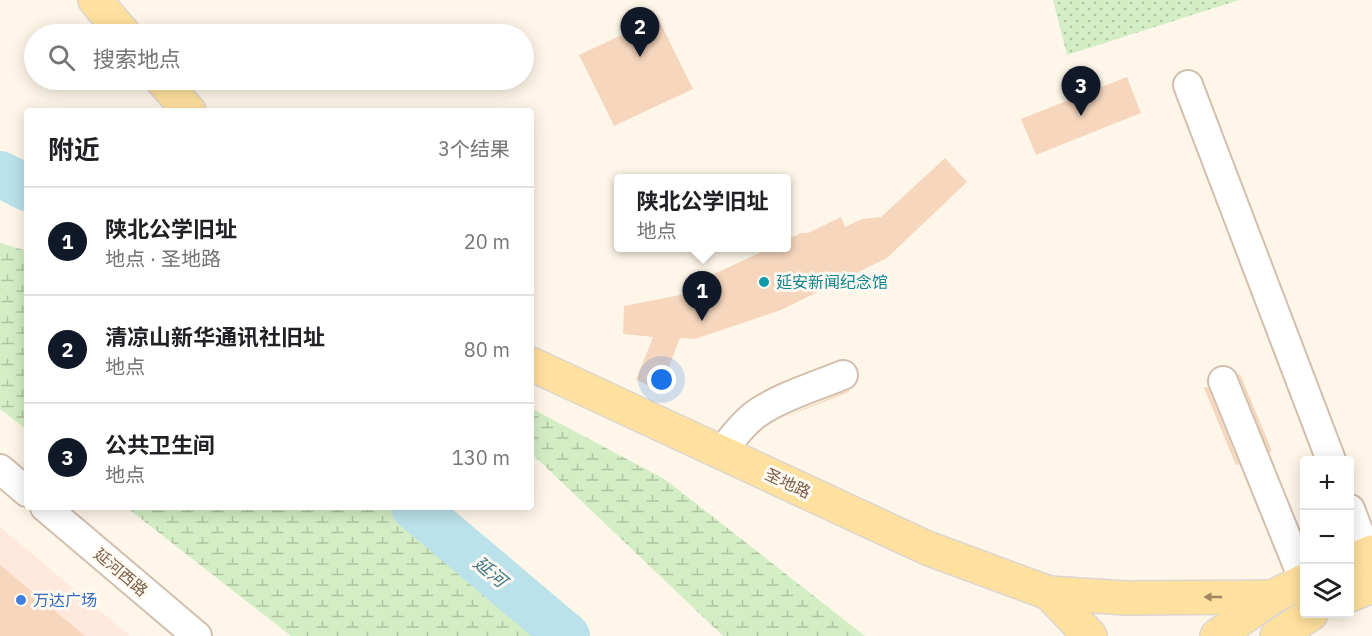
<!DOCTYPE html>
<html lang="zh">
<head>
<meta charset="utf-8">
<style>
  :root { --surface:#fff; --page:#f6f6f6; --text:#202124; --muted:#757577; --line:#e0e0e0; --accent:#111827 }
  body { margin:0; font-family:"IBM Plex Sans","Noto Sans SC",sans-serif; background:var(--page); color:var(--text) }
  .controls { position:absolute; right:18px; bottom:18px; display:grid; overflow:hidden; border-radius:6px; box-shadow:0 3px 15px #0003 }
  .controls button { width:54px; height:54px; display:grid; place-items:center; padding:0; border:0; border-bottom:2px solid var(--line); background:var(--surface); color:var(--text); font:30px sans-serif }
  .you { position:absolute; left:662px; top:380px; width:21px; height:21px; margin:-15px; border:4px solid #fff; border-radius:50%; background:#1a73e8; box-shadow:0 0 0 9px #1a73e833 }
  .badge { display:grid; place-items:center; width:39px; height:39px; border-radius:50%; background:var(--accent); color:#fff; font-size:20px; font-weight:700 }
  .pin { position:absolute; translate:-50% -50px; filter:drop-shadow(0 2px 3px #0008) }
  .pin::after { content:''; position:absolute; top:32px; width:21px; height:18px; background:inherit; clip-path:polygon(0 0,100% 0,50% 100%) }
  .popup { position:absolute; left:614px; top:174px; width:177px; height:78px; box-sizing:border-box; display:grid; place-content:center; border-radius:6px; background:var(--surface); filter:drop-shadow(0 2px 4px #0005); font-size:20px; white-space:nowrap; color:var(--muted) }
  .popup b { font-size:22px; color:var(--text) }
  .popup::after { content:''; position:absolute; left:50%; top:100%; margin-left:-12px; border:12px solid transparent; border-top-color:var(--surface) }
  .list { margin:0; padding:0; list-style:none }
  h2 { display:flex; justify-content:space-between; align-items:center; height:78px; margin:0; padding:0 24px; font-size:26px }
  h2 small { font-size:20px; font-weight:400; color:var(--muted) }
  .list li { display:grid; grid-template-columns:39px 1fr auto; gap:18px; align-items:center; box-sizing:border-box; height:108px; padding:0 24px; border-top:2px solid var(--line) }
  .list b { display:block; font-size:22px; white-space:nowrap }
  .list p { margin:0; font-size:20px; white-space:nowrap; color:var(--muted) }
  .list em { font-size:20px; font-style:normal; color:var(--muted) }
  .icon { flex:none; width:33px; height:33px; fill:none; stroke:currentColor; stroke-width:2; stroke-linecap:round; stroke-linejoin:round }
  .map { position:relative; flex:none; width:1372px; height:636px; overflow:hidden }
  .search { position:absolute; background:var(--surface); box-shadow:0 3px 15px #0003; left:24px; top:24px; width:510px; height:66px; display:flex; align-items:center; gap:15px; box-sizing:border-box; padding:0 21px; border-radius:33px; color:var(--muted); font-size:22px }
  .panel { position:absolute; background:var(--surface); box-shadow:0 3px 15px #0003; left:24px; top:108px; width:510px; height:402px; border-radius:6px }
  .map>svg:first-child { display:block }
  .commercial { fill:#ffe8dc }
  .wetland { fill:url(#wetland-marsh) }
  .park { fill:url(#park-dots) }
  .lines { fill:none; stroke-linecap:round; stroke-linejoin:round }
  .river { stroke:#bbe1ea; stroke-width:46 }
  .building { fill:#f6d7be }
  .minor-casing { stroke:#d2bfac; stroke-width:32 }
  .major-casing { stroke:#ddd5d0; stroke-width:36 }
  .minor { stroke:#fff; stroke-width:28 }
  .major { stroke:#ffe19f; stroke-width:33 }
  .oneway { fill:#a38563 }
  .culture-dot { fill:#0f9aa8; stroke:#fffaf1; stroke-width:2 }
  .shop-dot { fill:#3f7fe0; stroke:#fffaf1; stroke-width:2 }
  .labels { text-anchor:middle; stroke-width:6; stroke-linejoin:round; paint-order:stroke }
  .culture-label { font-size:16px; fill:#0d838f; stroke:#fffaf1; text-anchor:start }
  .street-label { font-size:16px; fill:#7c5e49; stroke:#fffaf1 }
  .shop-label { font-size:16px; fill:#366cbe; stroke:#fffaf1; text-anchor:start }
  .water-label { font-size:18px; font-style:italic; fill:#3e7889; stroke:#fffaf1 }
</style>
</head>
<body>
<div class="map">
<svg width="1372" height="636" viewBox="0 0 1372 636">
  <defs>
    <pattern id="wetland-marsh" width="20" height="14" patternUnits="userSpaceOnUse" patternTransform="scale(1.5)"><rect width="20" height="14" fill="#d3eec5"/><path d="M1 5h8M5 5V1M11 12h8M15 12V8" fill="none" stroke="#b0c4a2"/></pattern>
    <pattern id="park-dots" width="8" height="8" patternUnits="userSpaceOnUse" patternTransform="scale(1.5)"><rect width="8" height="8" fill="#d3eec5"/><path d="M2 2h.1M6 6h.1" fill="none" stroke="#b0c4a2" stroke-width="1.8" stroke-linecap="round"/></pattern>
  </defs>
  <rect width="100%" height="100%" fill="#fef7e9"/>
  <polygon class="commercial" points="0,527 130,636 0,636"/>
  <g class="wetland">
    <polygon points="0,243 27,251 27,430 0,409"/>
    <polygon points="531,408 666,480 865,636 723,636 531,453"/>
    <polygon points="126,507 431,507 533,636 291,636"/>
  </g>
  <polygon class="park" points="1053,0 1239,0 1067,55"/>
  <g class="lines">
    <g class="river">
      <polyline points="0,174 27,188"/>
      <polyline points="414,507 567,636"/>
    </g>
  </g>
  <g class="building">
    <polygon points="658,18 693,89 614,126 579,55"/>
    <polygon points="1127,77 1141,113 1036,155 1021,119"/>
    <polygon points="945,158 967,182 887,258 781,310 695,339 680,338 660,390 636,380 653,337 623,334 624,306 716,288 714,274 770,248 786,248 786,240 801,233 808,233 841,217 845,227 862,219 881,217"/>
    <polygon points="1240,374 1272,451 1269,452 1238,375"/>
    <polygon points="1208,387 1239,464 1236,465 1204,388"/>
    <polygon points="849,390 849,392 780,419 805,408"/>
    <polygon points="0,565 85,636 0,636"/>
  </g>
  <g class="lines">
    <g class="minor-casing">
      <g id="minor">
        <polyline points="1188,85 1331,460"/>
        <polyline points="1223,381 1304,581"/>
        <path d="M 721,452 C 732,439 742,424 756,414 C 780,397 816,386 843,375"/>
        <polyline points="0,469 27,492"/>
        <polyline points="45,507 197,636"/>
        <polyline points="1350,509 1367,554"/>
      </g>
    </g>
    <g class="major-casing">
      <g id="major">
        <polyline points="95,0 124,34"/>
        <polyline points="162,80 189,111"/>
        <polyline points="531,364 927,548 1049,593"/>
        <polyline points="1350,561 1372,552"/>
        <polyline points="1350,595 1372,586"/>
        <polyline points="1090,636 1049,593 1126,598 1272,597"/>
        <polyline points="1217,636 1272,597 1304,581"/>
        <polyline points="1277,636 1311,614"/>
      </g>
    </g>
    <use href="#minor" class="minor"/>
    <use href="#major" class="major"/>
  </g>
  <defs><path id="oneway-solid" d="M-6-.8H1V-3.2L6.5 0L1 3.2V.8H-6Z" transform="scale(1.5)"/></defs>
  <use class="oneway" href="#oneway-solid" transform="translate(1213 597) rotate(180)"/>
  <circle class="culture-dot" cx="764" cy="282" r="6"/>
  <circle class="shop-dot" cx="21" cy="600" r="6"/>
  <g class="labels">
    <g class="culture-label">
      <text x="776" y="288">延安新闻纪念馆</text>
    </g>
    <g class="street-label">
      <text transform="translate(788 483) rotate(25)" y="6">圣地路</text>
      <text transform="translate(121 572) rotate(40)" y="6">延河西路</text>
    </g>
    <g class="shop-label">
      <text x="33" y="606">万达广场</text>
    </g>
    <g class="water-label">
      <text transform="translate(490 572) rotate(40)" y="6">延河</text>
    </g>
  </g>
</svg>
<div class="controls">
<button>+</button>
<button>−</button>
<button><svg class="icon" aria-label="layers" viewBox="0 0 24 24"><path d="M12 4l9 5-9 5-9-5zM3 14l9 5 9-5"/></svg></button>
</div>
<div class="you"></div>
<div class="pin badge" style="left:702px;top:321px">1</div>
<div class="popup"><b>陕北公学旧址</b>地点</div>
<div class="pin badge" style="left:640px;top:57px">2</div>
<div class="pin badge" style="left:1081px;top:116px">3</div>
<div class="search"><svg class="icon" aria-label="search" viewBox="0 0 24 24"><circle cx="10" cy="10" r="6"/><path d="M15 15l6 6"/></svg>搜索地点</div>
<section class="panel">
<h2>附近<small>3个结果</small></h2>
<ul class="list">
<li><span class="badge">1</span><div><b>陕北公学旧址</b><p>地点 · 圣地路</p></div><em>20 m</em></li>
<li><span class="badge">2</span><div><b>清凉山新华通讯社旧址</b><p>地点</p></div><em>80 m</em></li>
<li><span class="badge">3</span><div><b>公共卫生间</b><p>地点</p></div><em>130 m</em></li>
</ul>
</section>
</div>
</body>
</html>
